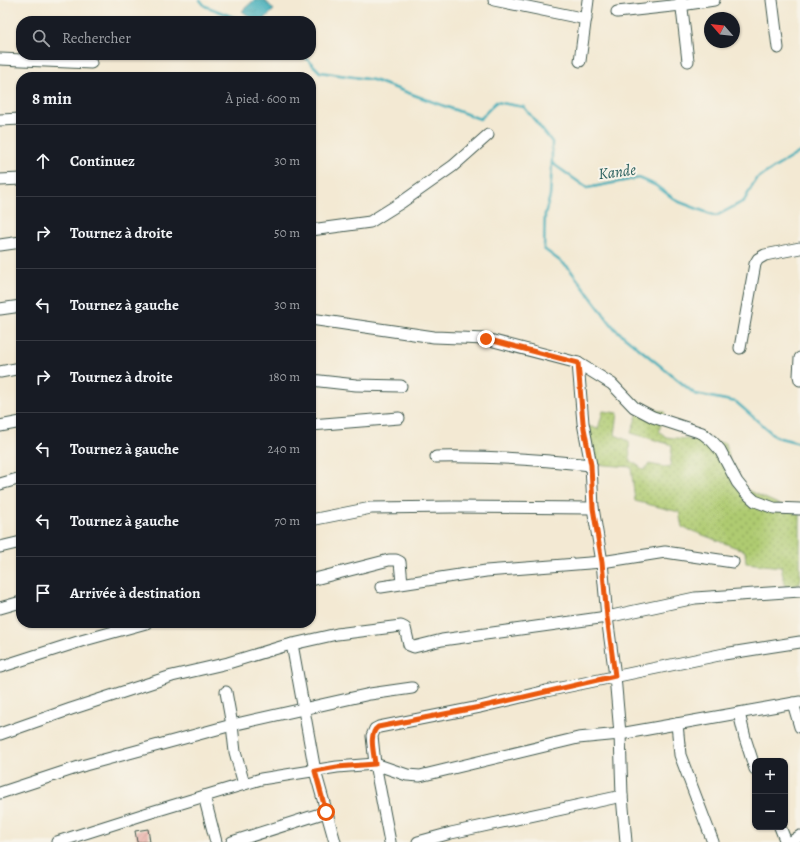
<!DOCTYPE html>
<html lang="fr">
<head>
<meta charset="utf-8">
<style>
  :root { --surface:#171b24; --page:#242831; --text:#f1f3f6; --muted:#9ea1a6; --line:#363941 }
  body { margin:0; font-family:Alegreya,serif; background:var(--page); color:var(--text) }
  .controls { position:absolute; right:12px; bottom:12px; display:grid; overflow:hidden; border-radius:8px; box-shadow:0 1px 3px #0004 }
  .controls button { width:36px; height:36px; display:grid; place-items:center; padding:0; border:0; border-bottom:1px solid var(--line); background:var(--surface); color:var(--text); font:20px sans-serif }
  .compass { position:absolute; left:704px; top:12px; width:36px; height:36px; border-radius:50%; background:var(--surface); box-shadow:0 1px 3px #0004; rotate:298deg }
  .stop { position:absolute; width:12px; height:12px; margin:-9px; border:3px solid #ea580c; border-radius:50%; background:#fff }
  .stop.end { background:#ea580c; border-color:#fff; box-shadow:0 1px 4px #0008 }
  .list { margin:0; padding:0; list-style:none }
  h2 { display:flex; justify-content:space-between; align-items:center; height:52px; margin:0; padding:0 16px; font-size:17px }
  h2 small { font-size:13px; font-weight:400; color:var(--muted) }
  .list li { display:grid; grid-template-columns:26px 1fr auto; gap:12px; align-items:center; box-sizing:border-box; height:72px; padding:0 16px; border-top:1px solid var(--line) }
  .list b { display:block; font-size:15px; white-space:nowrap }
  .list em { font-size:13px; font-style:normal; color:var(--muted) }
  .icon { flex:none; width:22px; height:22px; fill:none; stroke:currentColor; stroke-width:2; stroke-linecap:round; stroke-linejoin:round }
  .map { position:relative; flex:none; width:800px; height:842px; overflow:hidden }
  .search { position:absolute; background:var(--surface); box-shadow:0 1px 3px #0004; left:16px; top:16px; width:300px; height:44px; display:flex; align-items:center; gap:10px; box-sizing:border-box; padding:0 14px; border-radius:16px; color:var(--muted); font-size:15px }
  .panel { position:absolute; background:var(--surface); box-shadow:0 1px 3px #0004; left:16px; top:72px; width:300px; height:556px; border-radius:16px }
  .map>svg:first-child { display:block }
  .green { fill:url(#green-dots); stroke:#678452 }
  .water { fill:url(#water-ripples); stroke:#2e7476 }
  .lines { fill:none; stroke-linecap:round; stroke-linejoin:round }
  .stream { stroke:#3cacb8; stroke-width:2.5 }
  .building { fill:url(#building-hatch) }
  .minor-casing { stroke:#3f574c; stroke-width:13 }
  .minor { stroke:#fff; stroke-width:11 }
  .route { stroke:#ea580c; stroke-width:5 }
  .labels { text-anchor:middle; stroke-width:4; stroke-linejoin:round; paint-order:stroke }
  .water-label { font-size:16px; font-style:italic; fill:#285e5c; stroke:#f7f3e8 }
</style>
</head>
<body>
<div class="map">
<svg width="800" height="842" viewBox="0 0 800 842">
  <defs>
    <pattern id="green-dots" width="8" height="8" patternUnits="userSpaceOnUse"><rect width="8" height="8" fill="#afcb71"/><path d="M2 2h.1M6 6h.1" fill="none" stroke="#8ea65e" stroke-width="1.8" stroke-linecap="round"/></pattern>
    <pattern id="water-ripples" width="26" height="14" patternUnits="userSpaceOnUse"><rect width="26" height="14" fill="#3cacb8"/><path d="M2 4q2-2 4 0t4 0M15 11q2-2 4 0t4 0" fill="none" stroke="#328d96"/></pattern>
    <pattern id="building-hatch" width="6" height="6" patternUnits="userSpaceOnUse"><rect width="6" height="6" fill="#e9aea7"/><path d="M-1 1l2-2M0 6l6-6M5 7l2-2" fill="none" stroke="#bc8f89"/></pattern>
  </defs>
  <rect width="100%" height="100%" fill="#f7f3e8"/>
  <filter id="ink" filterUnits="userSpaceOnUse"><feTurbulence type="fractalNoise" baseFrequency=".025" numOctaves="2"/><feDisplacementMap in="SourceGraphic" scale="8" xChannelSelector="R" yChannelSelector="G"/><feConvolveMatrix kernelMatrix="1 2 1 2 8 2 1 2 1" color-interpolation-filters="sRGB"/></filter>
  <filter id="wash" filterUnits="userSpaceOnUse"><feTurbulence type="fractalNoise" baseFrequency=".012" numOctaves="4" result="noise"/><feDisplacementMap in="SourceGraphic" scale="16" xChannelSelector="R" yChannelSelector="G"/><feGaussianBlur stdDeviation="0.9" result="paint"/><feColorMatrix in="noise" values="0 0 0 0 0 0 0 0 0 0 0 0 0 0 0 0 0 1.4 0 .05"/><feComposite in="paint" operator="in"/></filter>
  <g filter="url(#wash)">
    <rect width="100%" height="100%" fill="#f3e9d3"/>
    <polygon class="green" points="640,406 665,412 659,431 666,437 726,443 734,484 800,514 800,584 786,588 781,567 746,563 745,551 682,527 679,512 635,501 631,467 593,464 585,425 598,429 603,411 618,413 615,435 629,441 630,460 644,470 649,464 670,468 672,445 631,433"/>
    <polygon class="water" points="254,0 265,0 274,10 263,21 255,21 242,11"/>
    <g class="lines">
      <g class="stream">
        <polyline points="200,0 205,6 236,18 237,21"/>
        <polyline points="303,55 320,72 373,80 480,119 496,102 524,107 552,142 552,163 587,188 639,178 655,185 677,201 716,216 744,201 756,179 800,152"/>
        <polyline points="552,163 550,196 545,214 544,249 568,267 615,329 695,394 736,402 776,437 800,443"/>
      </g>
    </g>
    <g id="blocks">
      <polygon class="building" points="148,829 150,842 137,842 135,831"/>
    </g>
  </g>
  <g filter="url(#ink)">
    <use href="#blocks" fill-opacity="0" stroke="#3f574c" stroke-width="1"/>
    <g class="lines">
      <g class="minor-casing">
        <g id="minor">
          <polyline points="494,0 586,19"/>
          <polyline points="681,0 688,61"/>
          <polyline points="772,0 778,48"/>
          <polyline points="617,12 681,5 714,0"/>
          <polyline points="0,59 91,63"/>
          <polyline points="580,61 588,0"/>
          <polyline points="0,120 21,119"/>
          <polyline points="0,180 21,179"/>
          <polyline points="311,230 370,222 402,202 453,166 488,135"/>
          <polyline points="0,245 21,242"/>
          <polyline points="0,309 21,306"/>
          <polyline points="311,319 434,337 486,339 578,363 612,384 634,407 653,417 702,433 712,441 720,450 737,482 745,492 755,501 774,508 800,509"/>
          <polyline points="740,348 755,264 758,259 765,255 800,248"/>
          <polyline points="800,358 799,376 800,380"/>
          <polyline points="578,363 583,423 591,465 593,508 602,562 607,617 615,676 620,734 622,796 626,842"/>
          <polyline points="0,372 21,368"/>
          <polyline points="311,380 356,385 401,386"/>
          <polyline points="311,425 399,418"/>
          <polyline points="0,426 21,422"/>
          <path d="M 436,457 C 489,456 538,459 591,465"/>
          <polyline points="0,484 21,478"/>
          <polyline points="311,520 371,508 452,507 593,508"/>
          <polyline points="0,547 21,542"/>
          <polyline points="311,580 389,560 396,560 400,562 402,583"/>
          <polyline points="381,587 486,571 602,562 665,552 733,562"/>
          <polyline points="0,608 21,602"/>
          <polyline points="292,644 315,771 335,842"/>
          <polyline points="0,667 81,641 146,623"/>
          <polyline points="226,692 232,725 235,752 244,784"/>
          <polyline points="793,703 800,727"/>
          <polyline points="739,713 745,738 755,769"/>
          <polyline points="677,724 680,755 713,842"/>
          <polyline points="0,734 71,709 172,676 228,663 284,646 337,634 401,626 405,628 409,645 414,647 442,640 607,617 695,598 800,591"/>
          <polyline points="0,793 85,765 232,725 370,694 412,688"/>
          <polyline points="204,796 216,842"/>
          <polyline points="780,827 786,842"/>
          <polyline points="57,842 145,814 261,779 337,767 375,764 407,775 420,776 578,738 620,734 800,702"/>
          <polyline points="232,842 326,812"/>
          <polyline points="390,842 375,764 372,736 375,729 379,727 480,707 546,691 724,654 800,642"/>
          <polyline points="418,842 451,833 622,796"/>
          <polyline points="791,842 800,836"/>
        </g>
      </g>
      <use href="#minor" class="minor"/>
    </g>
  </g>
  <g class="lines" filter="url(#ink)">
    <path class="route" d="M 326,812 L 315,771 L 337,767 L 375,764 C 374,753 368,734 378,727 L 480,707 L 615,676 L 607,617 L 602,562 L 593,508 L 591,465 L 583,423 L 578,363 L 486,339"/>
  </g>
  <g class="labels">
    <g class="water-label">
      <text transform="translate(617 171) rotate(-7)" y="6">Kande</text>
    </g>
  </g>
</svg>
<div class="controls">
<button>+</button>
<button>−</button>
</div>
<svg class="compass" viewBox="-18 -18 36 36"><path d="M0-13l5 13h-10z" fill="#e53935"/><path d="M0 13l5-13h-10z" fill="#9ea1a6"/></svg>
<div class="stop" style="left:326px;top:812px"></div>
<div class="stop end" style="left:486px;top:339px"></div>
<div class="search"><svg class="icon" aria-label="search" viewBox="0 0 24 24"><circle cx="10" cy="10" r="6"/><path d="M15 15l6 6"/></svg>Rechercher</div>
<section class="panel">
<h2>8 min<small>À pied · 600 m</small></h2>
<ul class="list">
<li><svg class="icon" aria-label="ahead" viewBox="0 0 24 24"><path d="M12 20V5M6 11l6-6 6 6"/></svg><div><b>Continuez</b></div><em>30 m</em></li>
<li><svg class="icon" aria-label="right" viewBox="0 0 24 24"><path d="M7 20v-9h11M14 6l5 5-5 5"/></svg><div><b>Tournez à droite</b></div><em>50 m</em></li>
<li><svg class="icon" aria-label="left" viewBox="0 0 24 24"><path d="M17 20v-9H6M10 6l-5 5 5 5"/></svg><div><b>Tournez à gauche</b></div><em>30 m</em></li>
<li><svg class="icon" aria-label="right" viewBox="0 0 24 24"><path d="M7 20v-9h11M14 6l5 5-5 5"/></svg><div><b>Tournez à droite</b></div><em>180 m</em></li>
<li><svg class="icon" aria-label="left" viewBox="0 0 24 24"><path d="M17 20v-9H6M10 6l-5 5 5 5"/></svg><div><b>Tournez à gauche</b></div><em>240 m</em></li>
<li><svg class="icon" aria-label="left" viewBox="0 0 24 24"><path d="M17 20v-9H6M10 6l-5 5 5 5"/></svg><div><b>Tournez à gauche</b></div><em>70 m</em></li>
<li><svg class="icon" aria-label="arrive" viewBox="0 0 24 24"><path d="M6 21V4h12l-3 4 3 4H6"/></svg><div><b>Arrivée à destination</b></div></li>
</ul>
</section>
</div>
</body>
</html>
